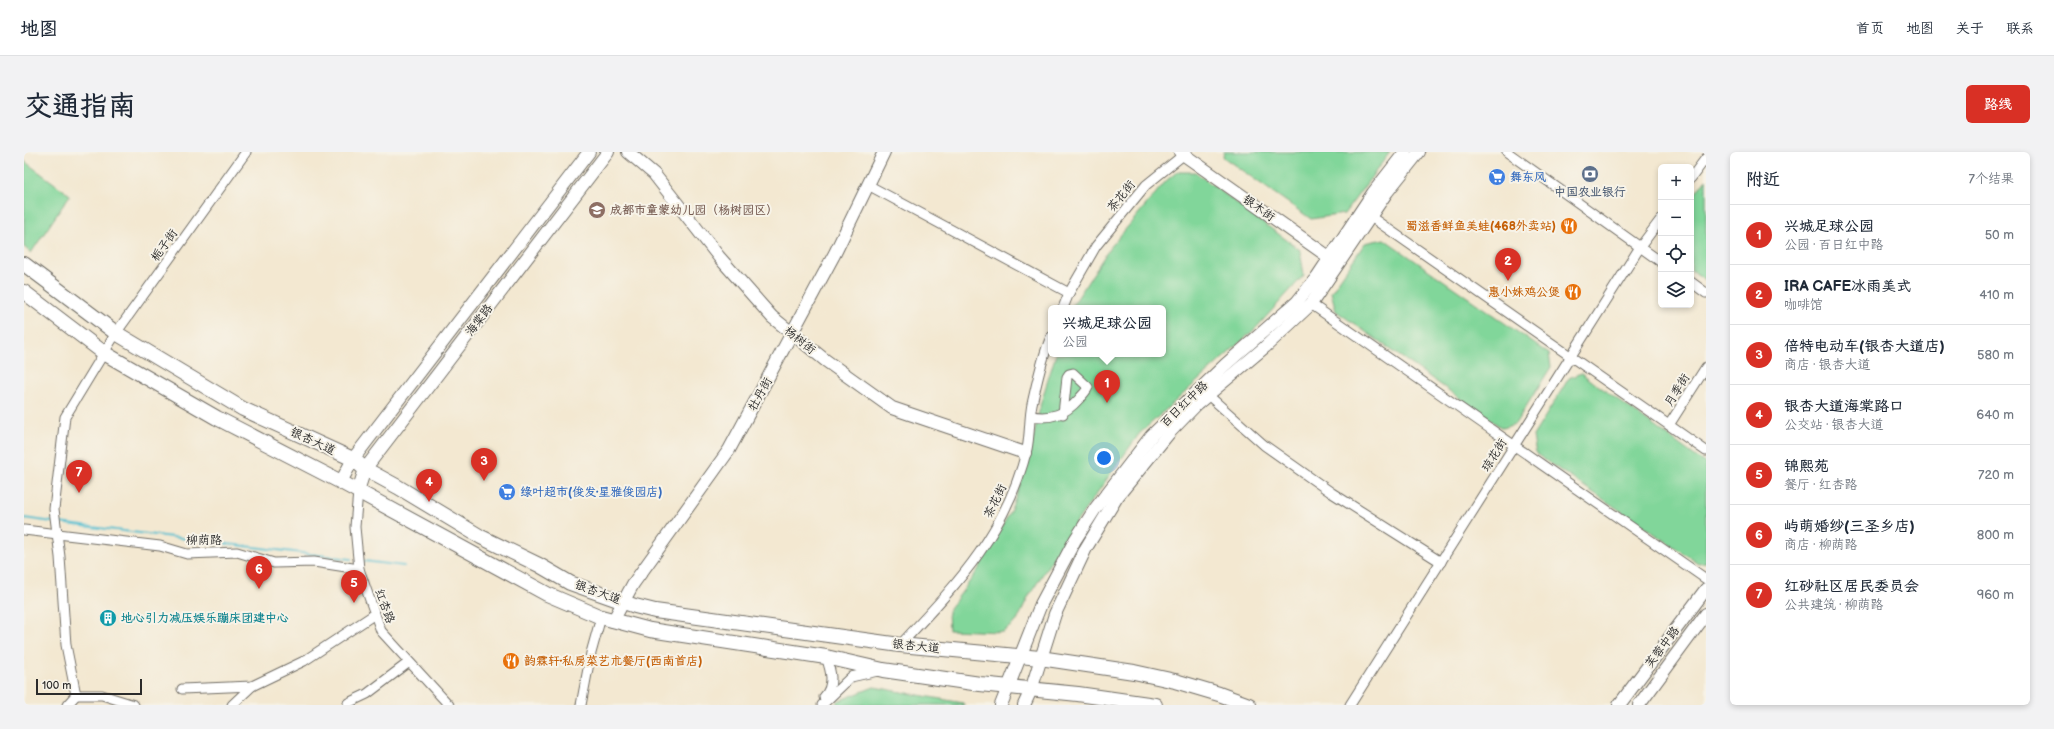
<!DOCTYPE html>
<html lang="zh">
<head>
<meta charset="utf-8">
<style>
  :root { --surface:#fff; --page:#f2f2f3; --text:#1f2937; --muted:#747a83; --line:#e0e1e3; --accent:#d93025 }
  body { margin:0; font-family:"Balsamiq Sans","LXGW WenKai TC",sans-serif; background:var(--page); color:var(--text) }
  .controls { position:absolute; right:12px; top:12px; display:grid; overflow:hidden; border-radius:6px; box-shadow:0 2px 6px #0003 }
  .controls button { width:36px; height:36px; display:grid; place-items:center; padding:0; border:0; border-bottom:1px solid var(--line); background:var(--surface); color:var(--text); font:20px sans-serif }
  .scale { position:absolute; left:12px; bottom:10px; width:106px; box-sizing:border-box; padding-left:4px; border:2px solid #2b2b2b; border-top:0; font-size:11px; line-height:14px; white-space:nowrap; color:#2b2b2b; -webkit-text-stroke:3px #f7f3e8; paint-order:stroke }
  .you { position:absolute; left:1080px; top:306px; width:14px; height:14px; margin:-10px; border:3px solid #fff; border-radius:50%; background:#1a73e8; box-shadow:0 0 0 6px #1a73e833 }
  .badge { display:grid; place-items:center; width:26px; height:26px; border-radius:50%; background:var(--accent); color:#fff; font-size:13px; font-weight:700 }
  .pin { position:absolute; translate:-50% -33px; filter:drop-shadow(0 1px 2px #0008) }
  .pin::after { content:''; position:absolute; top:21px; width:14px; height:12px; background:inherit; clip-path:polygon(0 0,100% 0,50% 100%) }
  .popup { position:absolute; left:1024px; top:153px; width:118px; height:52px; box-sizing:border-box; display:grid; place-content:center; border-radius:6px; background:var(--surface); filter:drop-shadow(0 1px 3px #0005); font-size:13px; white-space:nowrap; color:var(--muted) }
  .popup b { font-size:15px; color:var(--text) }
  .popup::after { content:''; position:absolute; left:50%; top:100%; margin-left:-8px; border:8px solid transparent; border-top-color:var(--surface) }
  .list { margin:0; padding:0; list-style:none }
  h2 { display:flex; justify-content:space-between; align-items:center; height:52px; margin:0; padding:0 16px; font-size:17px }
  h2 small { font-size:13px; font-weight:400; color:var(--muted) }
  .list li { display:grid; grid-template-columns:26px 1fr auto; gap:12px; align-items:center; box-sizing:border-box; height:60px; padding:0 16px; border-top:1px solid var(--line) }
  .list b { display:block; font-size:15px; white-space:nowrap }
  .list p { margin:0; font-size:13px; white-space:nowrap; color:var(--muted) }
  .list em { font-size:13px; font-style:normal; color:var(--muted) }
  .icon { flex:none; width:22px; height:22px; fill:none; stroke:currentColor; stroke-width:2; stroke-linecap:round; stroke-linejoin:round }
  .map { position:relative; flex:none; width:1682px; height:553px; overflow:hidden; border-radius:6px }
  header { display:flex; align-items:center; gap:24px; box-sizing:border-box; height:56px; padding:0 20px; background:var(--surface); border-bottom:1px solid var(--line) }
  header strong { font-size:19px }
  nav { display:flex; gap:22px; margin-inline-start:auto; font-size:14px }
  .intro { display:flex; align-items:center; justify-content:space-between; box-sizing:border-box; height:96px; padding:0 24px }
  h1 { margin:0; font-size:28px }
  .button { padding:10px 18px; border-radius:6px; background:var(--accent); color:#fff; font-size:14px; font-weight:700 }
  main { display:flex; gap:24px; padding:0 24px }
  aside { flex:1; background:var(--surface); border-radius:6px; box-shadow:0 2px 6px #0003 }
  .map>svg:first-child { display:block }
  .green { fill:#81d69a; stroke:#568062 }
  .lines { fill:none; stroke-linecap:round; stroke-linejoin:round }
  .stream { stroke:#56c0d1; stroke-width:2 }
  .street-casing { stroke:#716d65; stroke-width:11 }
  .secondary-casing { stroke:#716d65; stroke-width:14 }
  .primary-casing { stroke:#716d65; stroke-width:16 }
  .street { stroke:#fff; stroke-width:9 }
  .secondary { stroke:#fff; stroke-width:12 }
  .primary { stroke:#fff; stroke-width:14 }
  .labels { text-anchor:middle; stroke-width:4; stroke-linejoin:round; paint-order:stroke }
  .shop-label { font-size:12px; font-weight:bold; fill:#366cbe; stroke:#f7f3e8; text-anchor:start }
  .service-label { font-size:12px; font-weight:bold; fill:#4e5e75; stroke:#f7f3e8 }
  .street-label { font-size:12px; fill:#2b2b2b; stroke:#f7f3e8 }
  .education-label { font-size:12px; font-weight:bold; fill:#785e54; stroke:#f7f3e8; text-anchor:start }
  .food-label { font-size:12px; font-weight:bold; fill:#c56008; stroke:#f7f3e8; text-anchor:end }
  .culture-label { font-size:12px; font-weight:bold; fill:#0d838f; stroke:#f7f3e8; text-anchor:start }
</style>
</head>
<body>
<header>
<strong>地图</strong>
<nav><a>首页</a><a>地图</a><a>关于</a><a>联系</a></nav>
</header>
<div class="intro"><h1>交通指南</h1><a class="button">路线</a></div>
<main>
<div class="map">
<svg width="1682" height="553" viewBox="0 0 1682 553">
  <rect width="100%" height="100%" fill="#f7f3e8"/>
  <filter id="ink" filterUnits="userSpaceOnUse"><feTurbulence type="fractalNoise" baseFrequency=".025" numOctaves="2"/><feDisplacementMap in="SourceGraphic" scale="8" xChannelSelector="R" yChannelSelector="G"/><feConvolveMatrix kernelMatrix="1 2 1 2 8 2 1 2 1" color-interpolation-filters="sRGB"/></filter>
  <filter id="wash" filterUnits="userSpaceOnUse"><feTurbulence type="fractalNoise" baseFrequency=".012" numOctaves="4" result="noise"/><feDisplacementMap in="SourceGraphic" scale="16" xChannelSelector="R" yChannelSelector="G"/><feGaussianBlur stdDeviation="0.9" result="paint"/><feColorMatrix in="noise" values="0 0 0 0 0 0 0 0 0 0 0 0 0 0 0 0 0 1.4 0 .05"/><feComposite in="paint" operator="in"/></filter>
  <g filter="url(#wash)">
    <rect width="100%" height="100%" fill="#f3e8d1"/>
    <g class="green">
      <polygon points="1200,0 1366,0 1320,62 1287,67 1199,5"/>
      <polygon points="0,9 46,43 7,101 0,95"/>
      <polygon points="1153,20 1171,20 1276,98 1280,123 1231,177 1115,282 1046,379 1005,444 993,469 979,480 925,478 924,459 954,418 986,360 1004,312 1017,250 1032,202 1139,202 1139,156 1047,156 1085,97 1142,29"/>
      <polygon points="1682,27 1682,128 1667,118 1667,47"/>
      <polygon points="1360,87 1525,202 1527,215 1491,272 1478,276 1312,159 1307,140 1341,91"/>
      <polygon points="1557,221 1682,312 1682,410 1674,411 1512,302 1509,284 1545,226"/>
      <polygon points="850,535 939,551 940,553 812,553 814,549"/>
    </g>
    <g class="lines">
      <g class="stream">
        <polyline points="0,366 29,370"/>
        <polyline points="35,371 327,407"/>
        <polyline points="340,409 380,414"/>
      </g>
    </g>
  </g>
  <g filter="url(#ink)">
    <g class="lines">
      <g class="street-casing">
        <g id="street">
          <polyline points="1483,0 1637,110"/>
          <polyline points="1667,26 1682,6"/>
          <polyline points="844,33 1045,141"/>
          <polyline points="1347,65 1682,299"/>
          <polyline points="1667,130 1682,141"/>
          <polyline points="1287,152 1682,427"/>
          <polyline points="1039,156 1045,141 1072,94 1122,33 1163,0"/>
          <polyline points="1184,243 1240,293 1308,341 1417,410"/>
          <path d="M 1007,264 C 1027,267 1041,263 1055,247 C 1058,243 1063,239 1064,235 L 1049,221 L 1045,222 L 1043,225 L 1039,262"/>
          <polyline points="1645,273 1682,215"/>
          <polyline points="334,339 331,375 335,417 357,479 425,553"/>
          <polyline points="0,378 136,394 163,402 213,400 250,411 290,410 335,417"/>
          <path d="M 876,493 C 933,432 982,382 1003,297 C 1006,283 1005,267 1008,252 C 1013,230 1018,205 1027,185"/>
          <polyline points="158,537 228,534 280,509 351,462"/>
          <polyline points="52,543 78,543 110,553"/>
          <path d="M 800,545 C 811,533 807,519 802,505"/>
          <polyline points="324,551 343,542 384,511"/>
          <polyline points="43,553 52,543 42,493 36,405 30,357 41,265 92,181 222,0"/>
          <polyline points="208,553 228,534"/>
          <polyline points="557,553 567,501 577,465"/>
          <polyline points="798,553 827,525 854,519"/>
          <polyline points="1326,553 1616,95 1637,67"/>
        </g>
      </g>
      <g class="secondary-casing">
        <g id="secondary">
          <polyline points="604,0 630,22 695,105 748,165 801,208 868,256 1001,301"/>
          <polyline points="1156,0 1312,110"/>
          <polyline points="317,330 329,307 565,0"/>
          <polyline points="334,339 341,317 584,0"/>
          <polyline points="589,469 609,432 705,298 811,101 860,0"/>
          <polyline points="977,553 1017,452 1051,388 1071,357 1128,283 1201,213 1273,150 1293,125 1349,41 1381,0"/>
          <polyline points="1000,553 1007,538 1031,462 1062,396 1093,345 1145,281 1172,253 1241,195 1287,152 1363,40 1395,0"/>
          <polyline points="1595,553 1682,437"/>
          <polyline points="1615,553 1682,462"/>
        </g>
      </g>
      <g class="primary-casing">
        <g id="primary">
          <polyline points="0,112 92,181 219,257 329,307 341,317 374,335 457,385 515,413 546,431 611,454 631,459 876,493 1016,506 1110,520 1151,529 1195,542 1225,553"/>
          <polyline points="0,140 80,201 193,266 317,330 523,442 577,465 626,478 802,505 859,518 956,532 1054,542 1131,553"/>
        </g>
      </g>
      <use href="#street" class="street"/>
      <use href="#secondary" class="secondary"/>
      <use href="#primary" class="primary"/>
    </g>
  </g>
  <defs>
    <g id="bank-disc" transform="scale(0.9)"><circle r="9.5" fill="#5c6f8a" stroke="#f7f3e8"/><path d="M-6-4H6V4H-6ZM0-2.3a2.3 2.3 0 1 0 0 4.6a2.3 2.3 0 1 0 0-4.6Z" fill="#fff"/></g>
    <g id="supermarket-disc" transform="scale(0.9)"><circle r="9.5" fill="#3f7fe0" stroke="#f7f3e8"/><path d="M-6-5.5h2.5l.6 2H6L4.5 2H-2.5L-4.4-4H-6ZM-1.5 3.2a1.3 1.3 0 1 0 .1 0ZM3 3.2a1.3 1.3 0 1 0 .1 0Z" fill="#fff"/></g>
    <g id="school-disc" transform="scale(0.9)"><circle r="9.5" fill="#8d6e63" stroke="#f7f3e8"/><path d="M0-5L7-2L0 1L-7-2ZM-4 1L0 2.5L4 1V4Q0 6-4 4Z" fill="#fff"/></g>
    <g id="restaurant-disc" transform="scale(0.9)"><circle r="9.5" fill="#e8710a" stroke="#f7f3e8"/><path d="M-5-6h1v4h1v-4h1v4h1v-4h1v5L-1.5 .5V6h-2V.5L-5-1ZM5-6V6H3V1.5H1.5Q1.5-4 5-6Z" fill="#fff"/></g>
    <g id="building-disc" transform="scale(0.9)"><circle r="9.5" fill="#0f9aa8" stroke="#f7f3e8"/><path d="M-4-6H4V6H1V3H-1V6H-4ZM-2.5-4.3h1.7v1.8h-1.7ZM.8-4.3h1.7v1.8H.8ZM-2.5-1h1.7V.8h-1.7ZM.8-1h1.7V.8H.8Z" fill="#fff"/></g>
  </defs>
  <g fill-rule="evenodd">
    <use href="#bank-disc" x="1566" y="22"/>
    <use href="#supermarket-disc" x="1473" y="25"/>
    <use href="#school-disc" x="573" y="58"/>
    <use href="#restaurant-disc" x="1545" y="74"/>
    <use href="#restaurant-disc" x="1549" y="140"/>
    <use href="#supermarket-disc" x="483" y="340"/>
    <use href="#building-disc" x="84" y="466"/>
    <use href="#restaurant-disc" x="487" y="509"/>
  </g>
  <g class="labels">
    <g class="shop-label">
      <text x="1486" y="29">舞东风</text>
      <text x="496" y="344">绿叶超市(俊发·星雅俊园店)</text>
    </g>
    <g class="service-label">
      <text x="1566" y="44">中国农业银行</text>
    </g>
    <g class="street-label">
      <text transform="translate(1097 44) rotate(-51)" y="4">茶花街</text>
      <text transform="translate(1235 56) rotate(35)" y="4">银木街</text>
      <text transform="translate(140 93) rotate(-54)" y="4">栀子街</text>
      <text transform="translate(455 168) rotate(-53)" y="4">海棠路</text>
      <text transform="translate(776 188) rotate(39)" y="4">杨树街</text>
      <text transform="translate(1653 238) rotate(-58)" y="4">月季街</text>
      <text transform="translate(736 242) rotate(-61)" y="4">牡丹街</text>
      <text transform="translate(1160 252) rotate(-44)" y="4">百日红中路</text>
      <text transform="translate(289 289) rotate(25)" y="4">银杏大道</text>
      <text transform="translate(1470 303) rotate(-58)" y="4">琼花街</text>
      <text transform="translate(971 349) rotate(-64)" y="4">茶花街</text>
      <text x="180" y="392">柳荫路</text>
      <text transform="translate(574 440) rotate(20)" y="4">银杏大道</text>
      <text transform="translate(361 454) rotate(70)" y="4">红杏路</text>
      <text transform="translate(892 494) rotate(6)" y="4">银杏大道</text>
      <text transform="translate(1638 495) rotate(-53)" y="4">芙蓉中路</text>
    </g>
    <g class="education-label">
      <text x="586" y="62">成都市童蒙幼儿园（杨树园区）</text>
    </g>
    <g class="food-label">
      <text x="1532" y="78">蜀滋香鲜鱼美蛙(468外卖站)</text>
      <text x="1536" y="144">惠小妹鸡公煲</text>
      <text x="500" y="513" text-anchor="start">韵霖轩·私房菜艺术餐厅(西南首店)</text>
    </g>
    <g class="culture-label">
      <text x="97" y="470">地心引力减压娱乐蹦床团建中心</text>
    </g>
  </g>
</svg>
<div class="controls">
<button>+</button>
<button>−</button>
<button><svg class="icon" aria-label="locate" viewBox="0 0 24 24"><circle cx="12" cy="12" r="6"/><path d="M12 2v4M12 18v4M2 12h4M18 12h4"/></svg></button>
<button><svg class="icon" aria-label="layers" viewBox="0 0 24 24"><path d="M12 4l9 5-9 5-9-5zM3 14l9 5 9-5"/></svg></button>
</div>
<div class="scale">100 m</div>
<div class="you"></div>
<div class="pin badge" style="left:1083px;top:251px">1</div>
<div class="popup"><b>兴城足球公园</b>公园</div>
<div class="pin badge" style="left:1484px;top:129px">2</div>
<div class="pin badge" style="left:460px;top:329px">3</div>
<div class="pin badge" style="left:405px;top:350px">4</div>
<div class="pin badge" style="left:330px;top:451px">5</div>
<div class="pin badge" style="left:235px;top:437px">6</div>
<div class="pin badge" style="left:55px;top:341px">7</div>
</div>
<aside>
<h2>附近<small>7个结果</small></h2>
<ul class="list">
<li><span class="badge">1</span><div><b>兴城足球公园</b><p>公园 · 百日红中路</p></div><em>50 m</em></li>
<li><span class="badge">2</span><div><b>IRA CAFE冰雨美式</b><p>咖啡馆</p></div><em>410 m</em></li>
<li><span class="badge">3</span><div><b>倍特电动车(银杏大道店)</b><p>商店 · 银杏大道</p></div><em>580 m</em></li>
<li><span class="badge">4</span><div><b>银杏大道海棠路口</b><p>公交站 · 银杏大道</p></div><em>640 m</em></li>
<li><span class="badge">5</span><div><b>锦熙苑</b><p>餐厅 · 红杏路</p></div><em>720 m</em></li>
<li><span class="badge">6</span><div><b>屿萌婚纱(三圣乡店)</b><p>商店 · 柳荫路</p></div><em>800 m</em></li>
<li><span class="badge">7</span><div><b>红砂社区居民委员会</b><p>公共建筑 · 柳荫路</p></div><em>960 m</em></li>
</ul>
</aside>
</main>
</body>
</html>
